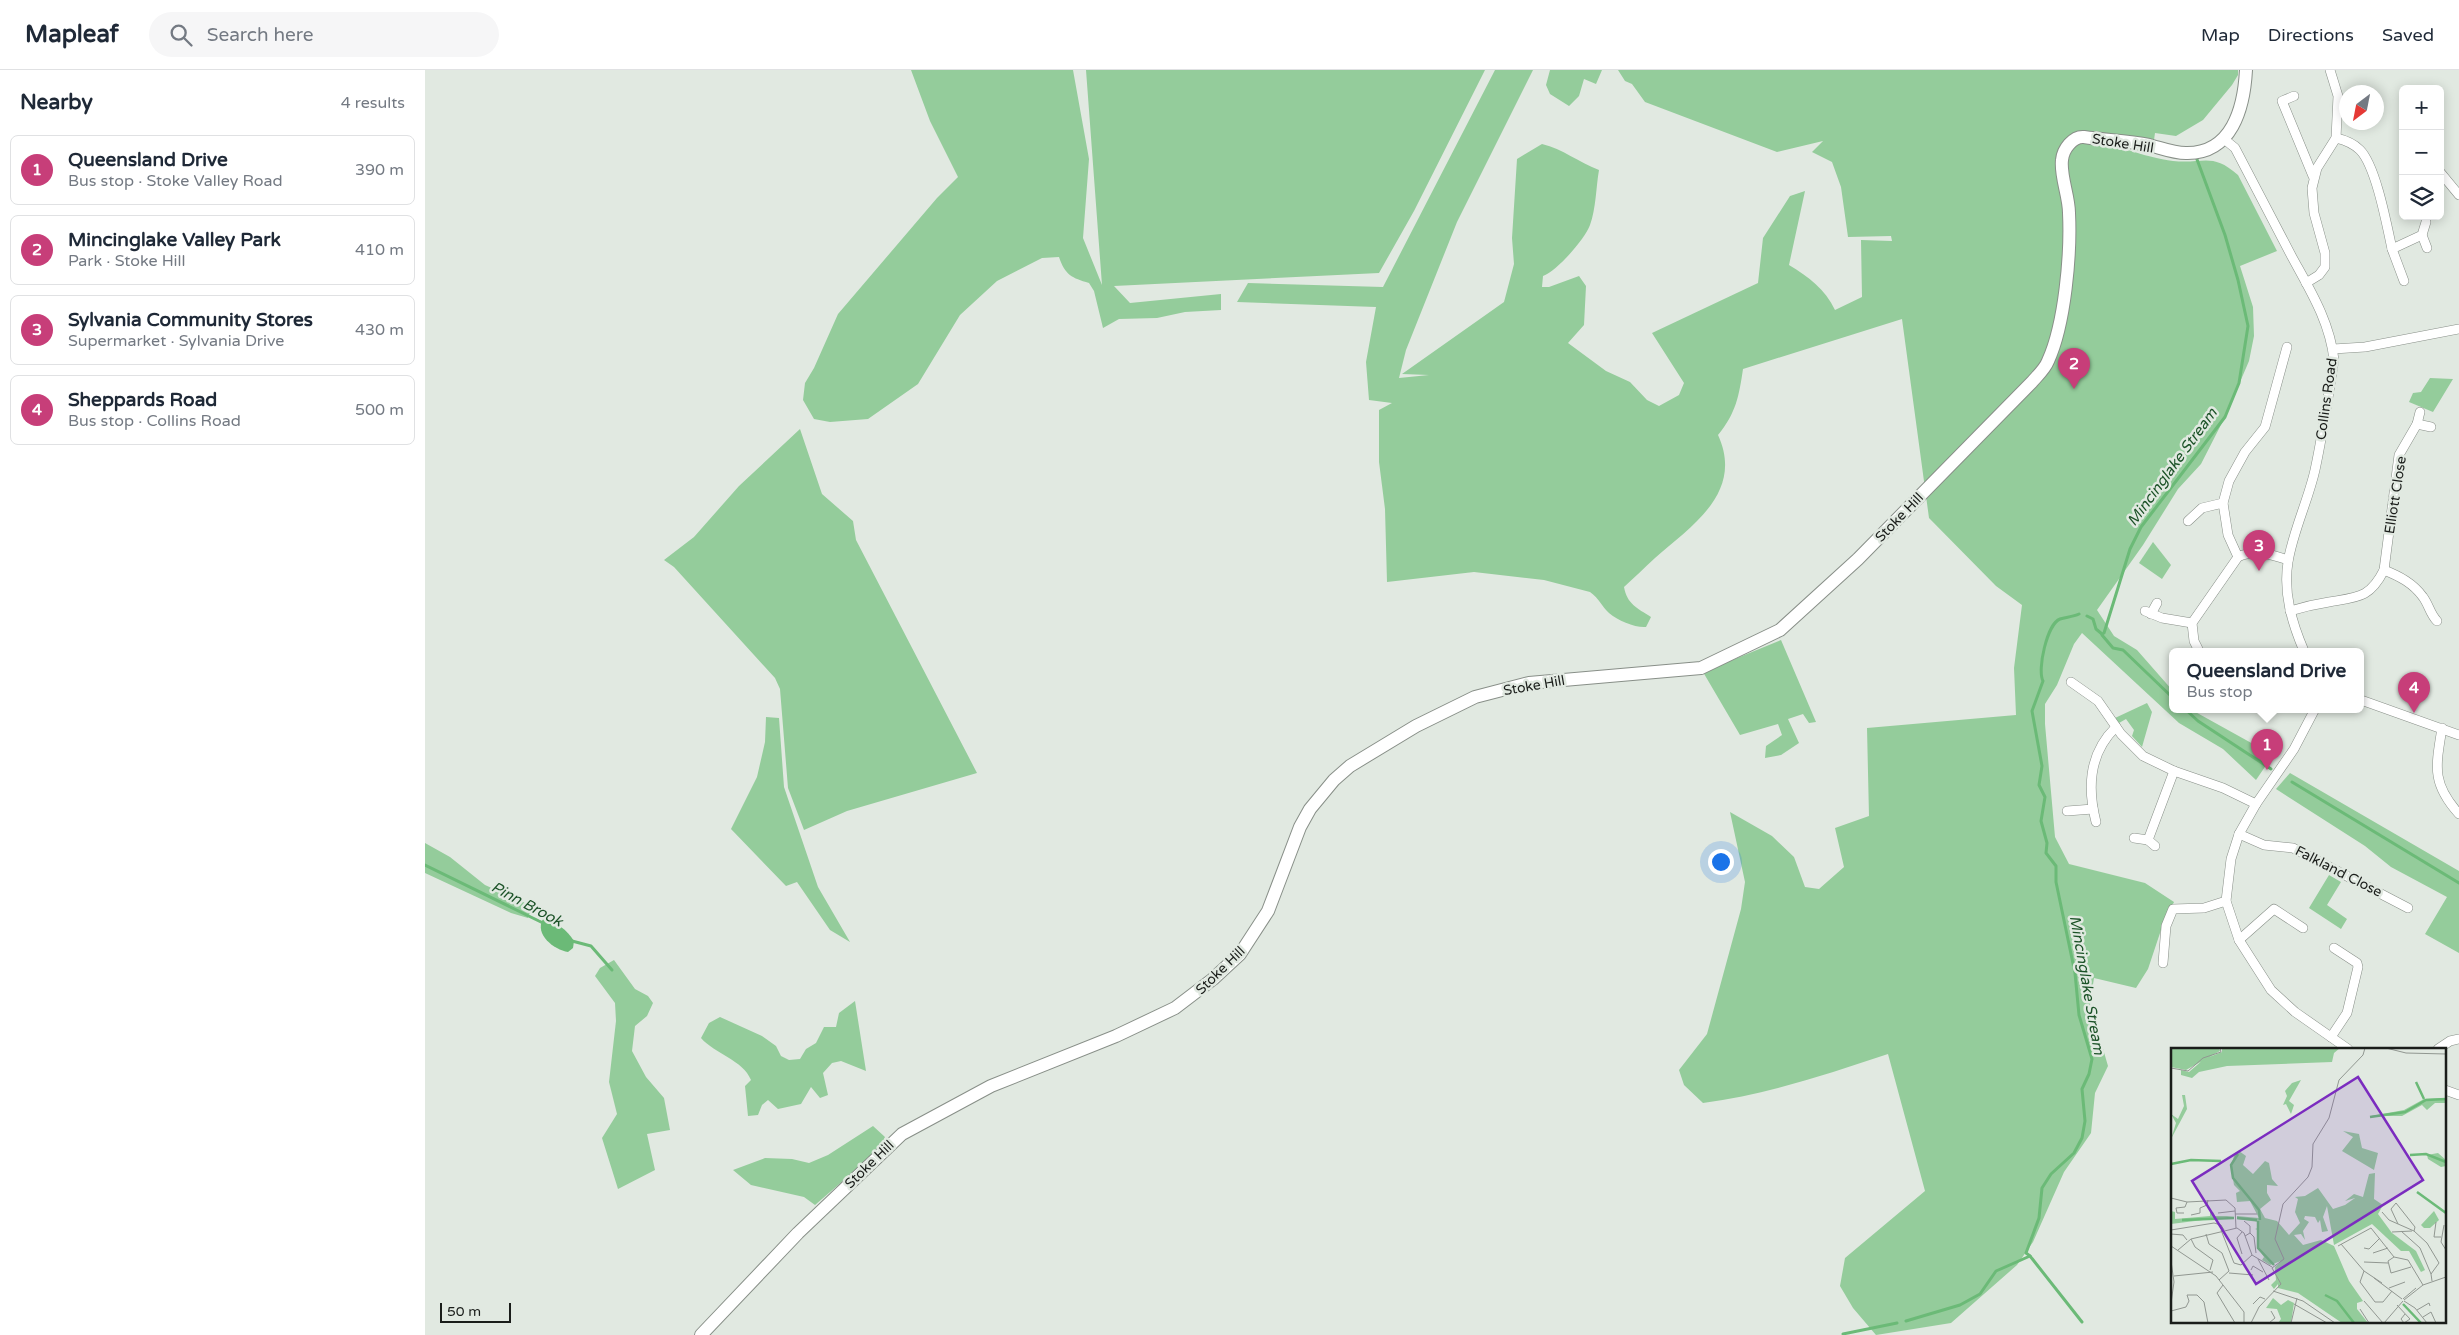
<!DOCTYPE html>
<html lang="en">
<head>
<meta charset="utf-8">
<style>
  :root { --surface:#fff; --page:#f6f6f7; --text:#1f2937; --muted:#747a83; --line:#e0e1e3; --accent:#c73e79 }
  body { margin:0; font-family:"Varela Round",sans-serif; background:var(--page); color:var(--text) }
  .controls { position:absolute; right:15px; top:15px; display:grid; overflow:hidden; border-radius:8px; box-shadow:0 2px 12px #0003 }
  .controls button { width:45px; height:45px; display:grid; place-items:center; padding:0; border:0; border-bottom:1px solid var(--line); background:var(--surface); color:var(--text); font:25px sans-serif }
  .compass { position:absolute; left:1914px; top:15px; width:45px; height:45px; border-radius:50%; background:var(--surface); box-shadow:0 2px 12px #0003; rotate:212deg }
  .scale { position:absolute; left:15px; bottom:12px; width:71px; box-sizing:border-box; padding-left:5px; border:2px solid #1a1d1a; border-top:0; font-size:14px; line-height:18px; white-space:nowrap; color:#1a1d1a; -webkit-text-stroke:4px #e1e9e1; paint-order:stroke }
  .you { position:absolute; left:1295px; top:791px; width:18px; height:18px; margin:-12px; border:4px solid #fff; border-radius:50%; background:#1a73e8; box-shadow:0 0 0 8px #1a73e833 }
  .badge { display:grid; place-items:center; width:32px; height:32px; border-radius:50%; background:var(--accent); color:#fff; font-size:16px; font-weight:700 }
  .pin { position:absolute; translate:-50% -41px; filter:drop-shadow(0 1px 2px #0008) }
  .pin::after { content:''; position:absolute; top:26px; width:18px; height:15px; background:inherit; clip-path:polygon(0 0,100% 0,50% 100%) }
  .popup { position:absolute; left:1744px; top:578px; width:195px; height:65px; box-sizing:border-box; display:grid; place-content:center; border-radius:8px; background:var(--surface); filter:drop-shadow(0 1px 4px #0005); font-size:16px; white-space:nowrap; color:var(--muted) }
  .popup b { font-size:19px; color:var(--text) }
  .popup::after { content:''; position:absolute; left:50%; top:100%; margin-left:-10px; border:10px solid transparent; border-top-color:var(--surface) }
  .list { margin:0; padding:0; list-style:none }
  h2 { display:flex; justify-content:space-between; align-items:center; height:65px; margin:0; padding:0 20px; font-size:21px }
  h2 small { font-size:16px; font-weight:400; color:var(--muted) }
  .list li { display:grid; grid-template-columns:32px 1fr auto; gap:15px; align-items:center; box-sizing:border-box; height:70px; margin:0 10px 10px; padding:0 10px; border:1px solid var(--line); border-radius:8px }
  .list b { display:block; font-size:19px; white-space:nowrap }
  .list p { margin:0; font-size:16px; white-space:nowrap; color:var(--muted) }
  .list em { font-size:16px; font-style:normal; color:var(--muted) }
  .icon { flex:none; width:28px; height:28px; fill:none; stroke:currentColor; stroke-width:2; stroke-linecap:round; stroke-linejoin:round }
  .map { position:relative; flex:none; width:2034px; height:1265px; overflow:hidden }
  header { display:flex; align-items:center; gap:30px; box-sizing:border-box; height:70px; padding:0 25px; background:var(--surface); border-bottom:1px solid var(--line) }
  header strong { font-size:24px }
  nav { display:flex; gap:28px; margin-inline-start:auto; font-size:18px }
  .search { width:350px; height:45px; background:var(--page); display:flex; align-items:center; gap:12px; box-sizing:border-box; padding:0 18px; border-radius:28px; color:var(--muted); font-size:19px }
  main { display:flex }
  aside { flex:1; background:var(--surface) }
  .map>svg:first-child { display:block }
  .green { fill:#94cc9b }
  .water { fill:#6bba77 }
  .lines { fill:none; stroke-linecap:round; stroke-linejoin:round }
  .stream { stroke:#6bba77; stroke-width:3 }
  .street-casing { stroke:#888f88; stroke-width:10 }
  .secondary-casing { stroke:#888f88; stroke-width:14 }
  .street { stroke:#fff; stroke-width:9 }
  .secondary { stroke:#fff; stroke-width:12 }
  .labels { text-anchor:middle; stroke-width:5; stroke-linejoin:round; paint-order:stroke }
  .street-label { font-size:14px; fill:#1a1d1a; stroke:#e1e9e1 }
  .water-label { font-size:15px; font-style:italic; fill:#1b5227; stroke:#e1e9e1 }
  .inset-river { fill:none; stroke:#6bba77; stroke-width:2.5 }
  .inset-road { fill:none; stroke:#919791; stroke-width:1 }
  .view { fill:#7b2cbf; fill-opacity:0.15; stroke:#7b2cbf; stroke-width:2.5 }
  .inset-edge { fill:none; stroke:#1a1d1a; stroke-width:2.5 }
</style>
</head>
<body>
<header>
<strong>Mapleaf</strong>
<div class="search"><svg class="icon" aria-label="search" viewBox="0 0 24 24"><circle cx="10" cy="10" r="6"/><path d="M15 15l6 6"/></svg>Search here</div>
<nav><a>Map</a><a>Directions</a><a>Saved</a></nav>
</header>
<main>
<aside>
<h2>Nearby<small>4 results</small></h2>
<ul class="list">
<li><span class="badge">1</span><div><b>Queensland Drive</b><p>Bus stop · Stoke Valley Road</p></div><em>390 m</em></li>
<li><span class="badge">2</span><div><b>Mincinglake Valley Park</b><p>Park · Stoke Hill</p></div><em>410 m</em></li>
<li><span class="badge">3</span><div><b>Sylvania Community Stores</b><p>Supermarket · Sylvania Drive</p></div><em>430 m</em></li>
<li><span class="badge">4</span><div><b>Sheppards Road</b><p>Bus stop · Collins Road</p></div><em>500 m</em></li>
</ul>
</aside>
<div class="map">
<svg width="2034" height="1265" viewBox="0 0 2034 1265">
  <rect width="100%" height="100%" fill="#e1e9e1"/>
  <g class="green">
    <path d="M 486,0 L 648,0 L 664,89 L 658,168 L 677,215 L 661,0 L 1060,0 L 989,141 L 954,203 L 689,216 L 705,233 L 796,224 L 796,240 L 760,242 L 732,248 L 694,249 L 678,258 L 669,221 L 664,213 C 647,208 640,205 634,187 L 617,188 L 572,211 L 535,245 L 493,314 L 443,349 L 405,352 L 389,349 L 378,330 L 380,313 L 389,298 L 413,244 L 512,128 L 533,107 L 505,51 Z"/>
    <path d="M 1070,0 L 1108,0 L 1032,152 L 981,280 L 974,308 L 1004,305 L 977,304 L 1079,232 L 1089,194 L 1087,168 L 1092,89 L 1117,74 C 1138,79 1153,92 1174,100 C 1171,117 1171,139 1165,155 C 1160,169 1132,201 1118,206 L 1117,217 L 1124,217 L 1154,206 L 1161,216 L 1159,255 L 1143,273 L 1181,301 L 1205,312 L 1222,330 L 1234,336 L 1254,325 L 1259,313 L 1227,263 L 1333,213 L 1338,168 L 1365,126 L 1380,121 L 1364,195 C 1384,207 1400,219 1410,240 L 1437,227 L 1436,170 L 1467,171 L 1466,166 L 1423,167 L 1416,117 L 1407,92 L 1387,82 L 1398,71 L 1352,82 L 1220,32 L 1207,14 L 1200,11 L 1193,0 L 1813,0 L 1813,5 L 1807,15 L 1778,50 L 1751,66 L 1730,63 L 1729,70 L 1652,61 C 1677,72 1722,88 1748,91 C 1779,94 1787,82 1813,105 L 1852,181 L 1815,196 L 1828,237 L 1829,266 L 1824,291 L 1800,347 L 1776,394 L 1753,419 L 1718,475 L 1672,540 L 1689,566 L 1712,580 L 1748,621 L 1748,639 L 1765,639 L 1848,685 L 1831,710 L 1798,679 L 1754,653 L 1657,563 L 1649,574 L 1632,615 L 1620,634 L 1620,654 L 1630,767 L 1644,794 L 1720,813 L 1749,832 L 1736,860 L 1723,899 L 1711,918 L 1669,908 L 1665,934 L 1683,996 L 1670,1023 L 1666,1063 L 1639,1102 L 1608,1172 L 1592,1195 L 1526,1253 L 1451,1265 L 1428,1238 L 1415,1216 L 1420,1188 L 1500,1121 L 1463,984 C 1402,1004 1342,1025 1278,1033 L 1259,1015 L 1254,1000 L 1282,964 L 1316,839 L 1320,812 L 1305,742 L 1347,766 L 1369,787 L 1380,817 L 1394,819 L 1419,797 L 1410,758 L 1444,746 L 1442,658 L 1591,645 L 1589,598 L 1597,535 L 1571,516 L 1504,448 L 1477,249 L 1318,299 C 1314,326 1311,343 1293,365 C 1319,422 1268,455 1230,488 C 1219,498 1209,508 1199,517 C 1202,534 1212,538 1226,547 L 1221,557 C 1211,558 1193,551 1184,543 C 1177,537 1174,528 1165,522 L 1119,510 L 1049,502 L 962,512 L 960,439 L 954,392 L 954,340 L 967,333 L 944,330 L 941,292 L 951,237 L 812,232 L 823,213 L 958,217 Z"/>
    <polygon points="1125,0 1177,0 1171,14 1159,9 1154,26 1144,36 1125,24 1121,15"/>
    <polygon points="2005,308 2028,309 2008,342 1984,332 1988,323 1996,322"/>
    <polygon points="375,359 397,424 428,451 431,470 552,703 422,741 379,760 363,718 355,619 350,608 249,497 239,490 269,467 314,416"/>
    <polygon points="1728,472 1746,495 1737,509 1714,493"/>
    <polygon points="1356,570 1391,652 1384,653 1378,644 1363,649 1374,673 1356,685 1340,688 1341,676 1357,665 1353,654 1315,665 1278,602"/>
    <polygon points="1722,633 1727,642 1717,677 1707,666 1709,660 1701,649 1694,653 1690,648"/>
    <polygon points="341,647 354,648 359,717 393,817 425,872 405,860 372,812 361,816 306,759 332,707 340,672"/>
    <polygon points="1865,703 2034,801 2034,883 2000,864 2022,827 1966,797 1940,776 1851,719"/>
    <polygon points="0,773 25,787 60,815 107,836 103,848 86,843 0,803"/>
    <polygon points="1904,805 1916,812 1902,835 1922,849 1916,859 1884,838"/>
    <polygon points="189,890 210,919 223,926 228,933 222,946 210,956 207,981 221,1007 239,1028 245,1060 222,1064 230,1100 193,1119 177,1068 192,1044 184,1012 191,951 190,933 170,906 175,898"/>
    <path d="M 430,931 L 441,1001 L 416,991 L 407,993 L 398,1003 L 403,1025 L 395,1028 L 386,1017 L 376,1034 L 353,1039 L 343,1030 L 337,1035 L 333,1045 L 323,1046 L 320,1016 L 326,1010 C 318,990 290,984 276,968 L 284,953 L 295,947 L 337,966 L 351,976 L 356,986 L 364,990 L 375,989 L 381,979 L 391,973 L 399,957 L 411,957 L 414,943 Z"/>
    <polygon points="448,1056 460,1067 456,1078 390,1135 379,1127 326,1115 308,1100 340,1088 367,1089 384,1093 403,1085"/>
  </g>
  <path class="water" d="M 118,849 C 131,851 142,860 149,871 L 148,878 L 143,882 C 129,880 109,864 118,849 Z"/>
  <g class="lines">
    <g class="stream">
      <polyline points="1662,546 1668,549 1671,559 1677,564 1679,563 1705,479 1716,457 1800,347 1814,313 1823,256 1813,210 1800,165 1770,84"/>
      <polyline points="1677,565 1688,578 1698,580 1748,628"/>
      <polyline points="1760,639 1773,651 1846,699"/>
      <polyline points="1867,712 2034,813"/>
      <polyline points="0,795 118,853"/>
      <polyline points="147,871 166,876 187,900"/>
      <polyline points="1605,1186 1657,1252"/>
      <path d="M 1481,1251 L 1535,1235 L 1555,1224 L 1571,1201 L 1605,1186 L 1601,1183 L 1614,1148 L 1617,1118 L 1626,1104 L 1649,1083 L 1657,1068 L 1660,1051 L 1657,1019 L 1664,1004 L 1667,989 L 1654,945 L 1650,903 L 1631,812 L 1631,796 L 1621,783 L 1622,773 L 1616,751 L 1620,727 L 1614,715 L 1617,696 L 1607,641 L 1618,611 C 1612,600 1622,554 1635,549 C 1641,547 1648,547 1654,544"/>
      <polyline points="1418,1264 1472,1253"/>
    </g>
    <g class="street-casing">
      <g id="street">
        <polyline points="1869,26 1857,31 1888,106"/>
        <path d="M 1911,68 C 1920,70 1929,74 1935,80 C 1951,96 1962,156 1967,179 L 1997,165 L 2001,152"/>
        <path d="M 1799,69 L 1810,78 C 1829,114 1848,151 1867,187 C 1885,220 1905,252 1909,290 C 1903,327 1898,363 1890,400 C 1883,431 1868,461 1863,492 C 1858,523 1867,553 1879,581"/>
        <polyline points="2015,102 2034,125"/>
        <polyline points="1997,165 2002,178"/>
        <polyline points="1967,179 1979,211"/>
        <polyline points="1881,213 1894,205 1900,197 1900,183 1889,143 1887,118 1892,98 1911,68 1913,26 1905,0"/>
        <polyline points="1908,279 1940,277 2034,259"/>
        <polyline points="1992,354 2006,357"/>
        <polyline points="1763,451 1777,438 1798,433"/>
        <polyline points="1813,487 1803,465 1798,433 1804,411 1820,382 1840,357 1862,277"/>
        <path d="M 1959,500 C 1974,506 1988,513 1998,527 C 2004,535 2005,544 2012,551"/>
        <polyline points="1720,541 1737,548 1767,553"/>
        <path d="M 1865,541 C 1878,537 1891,534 1904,532 C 1933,527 1945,528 1959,500 L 1974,385 L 1992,354 L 1995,342"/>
        <polyline points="1726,544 1732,533"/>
        <path d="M 1774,581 L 1769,571 L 1767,553 L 1813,487 C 1831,479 1845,484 1863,490"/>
        <polyline points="1646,612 1673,631 1696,664 1718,686 1749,701 1798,718 1831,734"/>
        <polyline points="1936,630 2034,665"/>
        <polyline points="1890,639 1869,679 1831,734 1814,764 1806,789 1801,831 1814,870 1846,920 1870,942 1923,979"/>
        <path d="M 2017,658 C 2011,696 2006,713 2034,744"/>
        <polyline points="1642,741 1668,739"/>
        <path d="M 1671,752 C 1662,717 1664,683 1691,657"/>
        <polyline points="1814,764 1839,775 1868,778 1983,838"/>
        <polyline points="1709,768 1723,770"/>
        <polyline points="1730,776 1723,770 1749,701"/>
        <polyline points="1814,870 1849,839 1878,858"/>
        <polyline points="1738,893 1741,856 1748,839 1779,838 1801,831"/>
        <polyline points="1906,967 1922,943 1933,897 1932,893 1909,878"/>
        <polyline points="2013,979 2025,971 2034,969"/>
        <polyline points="2020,1020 2034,1025"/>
      </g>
    </g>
    <g class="secondary-casing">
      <path id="secondary" d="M 276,1265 L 373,1163 L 477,1064 L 566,1016 L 691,966 L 750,938 L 788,909 L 815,884 L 843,841 L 875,757 L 885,739 L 909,710 L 925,696 L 991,656 L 1050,627 L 1104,613 L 1276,598 L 1355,560 L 1433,489 L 1607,312 C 1612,306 1620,299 1623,291 C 1640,254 1646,184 1644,143 C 1644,126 1635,106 1637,90 C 1638,79 1648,66 1659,67 C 1680,70 1703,71 1724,75 C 1736,78 1748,83 1761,83 C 1807,84 1819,38 1821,0"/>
    </g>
    <use href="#street" class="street"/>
    <use href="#secondary" class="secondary"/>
  </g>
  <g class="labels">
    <g class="street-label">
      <text transform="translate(1698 73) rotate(9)" y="5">Stoke Hill</text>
      <text transform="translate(1901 329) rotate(-82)" y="5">Collins Road</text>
      <text transform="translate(1970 425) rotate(-81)" y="5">Elliott Close</text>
      <text transform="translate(1474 447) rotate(-46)" y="5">Stoke Hill</text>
      <text transform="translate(1109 615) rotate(-10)" y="5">Stoke Hill</text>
      <text transform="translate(1914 801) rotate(27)" y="5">Falkland Close</text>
      <text transform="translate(795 900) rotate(-44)" y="5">Stoke Hill</text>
      <text transform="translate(444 1094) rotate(-44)" y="5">Stoke Hill</text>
    </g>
    <g class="water-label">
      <text transform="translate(1747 397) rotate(-54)" y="5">Mincinglake Stream</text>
      <text transform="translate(102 834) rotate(28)" y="5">Pinn Brook</text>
      <text transform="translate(1662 915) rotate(80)" y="5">Mincinglake Stream</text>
    </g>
  </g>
  <g transform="translate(1746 978)">
    <rect width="275" height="275" fill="#e1e9e1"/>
    <path d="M 0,0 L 48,0 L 49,3 L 15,22 L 0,19 ZM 51,0 L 169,0 L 163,5 L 161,14 L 56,18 L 28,24 L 21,30 L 10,27 L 10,22 L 18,24 L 33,11 L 51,4 ZM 130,32 L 118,53 L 123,57 L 120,66 L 115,56 L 112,57 L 116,48 L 114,43 L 121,35 ZM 11,47 L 14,47 L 16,61 L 0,91 L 5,75 L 0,66 L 7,71 L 13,58 ZM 275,50 L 275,55 L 264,55 L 256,62 L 251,57 L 231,68 L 200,68 L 233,62 L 253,51 ZM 172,83 L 188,86 L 191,100 L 207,105 L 203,122 L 171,103 L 182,89 ZM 68,103 L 75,108 L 72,117 L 82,126 L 94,113 L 98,115 L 101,131 L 107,138 L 96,137 L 96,145 L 100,152 L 89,161 L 94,170 L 106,173 L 118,187 L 129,175 L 124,164 L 127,151 L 124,149 L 134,148 L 147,140 L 162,161 L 174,157 L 184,150 L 174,153 L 183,146 L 192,149 L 198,126 L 204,125 L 203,151 L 212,157 L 207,166 L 221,185 L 245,203 L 254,222 L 250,224 L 238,203 L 230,203 L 201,176 L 163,197 L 156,158 L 152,169 L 157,183 L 151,184 L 149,172 L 147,175 L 144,169 L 134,168 L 133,171 L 138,174 L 132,183 L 134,192 L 130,186 L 123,187 L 132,197 L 150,192 L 163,198 L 178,233 L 192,253 L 186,255 L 186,261 L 197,275 L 171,275 L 127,245 L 107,240 L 107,236 L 103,241 L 100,237 L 105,232 L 104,219 L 110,213 L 99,217 L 91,212 L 93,209 L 88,202 L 87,182 L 84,181 L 87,180 L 87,174 L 66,171 L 66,168 L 88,170 L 79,153 L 66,154 L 65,145 L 69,143 L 63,137 L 60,119 L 63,108 ZM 267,105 L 275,112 L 275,118 L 270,119 L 257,111 L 256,107 ZM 0,163 L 4,164 L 4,171 L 39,168 L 39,164 L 42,164 L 44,168 L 64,168 L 0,176 ZM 263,163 L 268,172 L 259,180 L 253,180 L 250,177 ZM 102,250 L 110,257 L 117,252 L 123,255 L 120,275 L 107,275 L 110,271 L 106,261 L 95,260 Z" fill="#94cc9b"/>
    <path class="inset-river" d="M 245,34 L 253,51M 199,69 L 234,64 L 255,52 L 275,51M 67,106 L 60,117 L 62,130 L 88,162 L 89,172M 239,107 L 255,106 L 275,114M 0,116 L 20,112 L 50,113M 246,144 L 275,165M 66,170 L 86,172M 11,172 L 63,170M 87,173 L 87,200 L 103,217M 154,247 L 166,253 L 183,275M 232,256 L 250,275"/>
    <path class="inset-road" d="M 215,0 L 235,5 L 275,6M 0,20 L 17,23 L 32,10 L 50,4 L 49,0M 0,150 L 16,154 L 55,152 L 64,160 L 65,180M 211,164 L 218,172 L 243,183 L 256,195 L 268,215 L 260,226 L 261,233M 13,165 L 6,165 L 5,160 L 14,159 L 16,154M 47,165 L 64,163M 64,166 L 86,166M 20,167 L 29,165 L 29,160 L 36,157 L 37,152M 73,173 L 79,178 L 79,185 L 74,188M 265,174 L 263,189 L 270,189M 227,176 L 220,161 L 225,155 L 244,179 L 243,183M 273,177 L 270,194 L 275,202M 0,182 L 43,175 L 50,177 L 53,182M 50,182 L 63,215 L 70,217 L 81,207M 230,183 L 249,200 L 260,226M 221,184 L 241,183M 79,185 L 83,189 L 85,205M 0,186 L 12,187 L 16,192M 35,186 L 38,196 L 51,205 L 58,223 L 48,232M 20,191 L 24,199 L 42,212 L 39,222M 170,196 L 193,223 L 211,235M 0,198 L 45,228 L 73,264 L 73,275M 167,198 L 200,180 L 223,209 L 237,212 L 252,237M 193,200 L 198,201 L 209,190M 7,202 L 20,191 L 66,180 L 73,185 L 81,207 L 101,219M 202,205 L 217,200M 71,206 L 66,190 L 71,184M 223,209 L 217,213 L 220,225 L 240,219M 87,211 L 98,232M 0,213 L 3,234 L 0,255M 193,214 L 217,215M 80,222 L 82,218 L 92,224M 193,223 L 189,234 L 204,254 L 212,254 L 221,243M 58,225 L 82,227M 3,228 L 42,224M 203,230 L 231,251M 52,237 L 46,245 L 64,275M 218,240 L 234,234M 102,243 L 132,253 L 164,275M 232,251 L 245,240M 233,252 L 252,237 L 275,229M 193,253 L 212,275M 233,253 L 244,260 L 256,275M 82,256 L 89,249 L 94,251M 123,256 L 156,275M 226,257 L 239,271 L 233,275 L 230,271 L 234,266M 189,261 L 198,275M 246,262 L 258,255 L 259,258M 0,263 L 15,259 L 18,253 L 16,247 L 26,247 L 33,254 L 37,275M 252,269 L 260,264 L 265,275M 80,275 L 88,259 L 110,236 L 101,220 L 113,211 L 104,191 L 112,156 L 137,129 L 141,119 L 142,96 L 158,70 L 168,32 L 192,7 L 194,0M 98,275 L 104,270 L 100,263M 120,275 L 126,250M 213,275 L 232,253"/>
    <path class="view" d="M 187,29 L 252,132 L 85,236 L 21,133 Z"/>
    <rect width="275" height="275" class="inset-edge"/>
  </g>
</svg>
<div class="controls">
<button>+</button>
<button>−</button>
<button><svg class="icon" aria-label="layers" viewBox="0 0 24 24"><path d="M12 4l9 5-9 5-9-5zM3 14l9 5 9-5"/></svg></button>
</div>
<svg class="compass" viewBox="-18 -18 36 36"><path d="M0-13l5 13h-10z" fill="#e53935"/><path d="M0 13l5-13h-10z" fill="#747a83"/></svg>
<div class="scale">50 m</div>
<div class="you"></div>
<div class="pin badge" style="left:1842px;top:700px">1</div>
<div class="popup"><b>Queensland Drive</b>Bus stop</div>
<div class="pin badge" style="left:1649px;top:319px">2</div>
<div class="pin badge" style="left:1834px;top:501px">3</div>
<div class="pin badge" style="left:1989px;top:643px">4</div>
</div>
</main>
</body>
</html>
